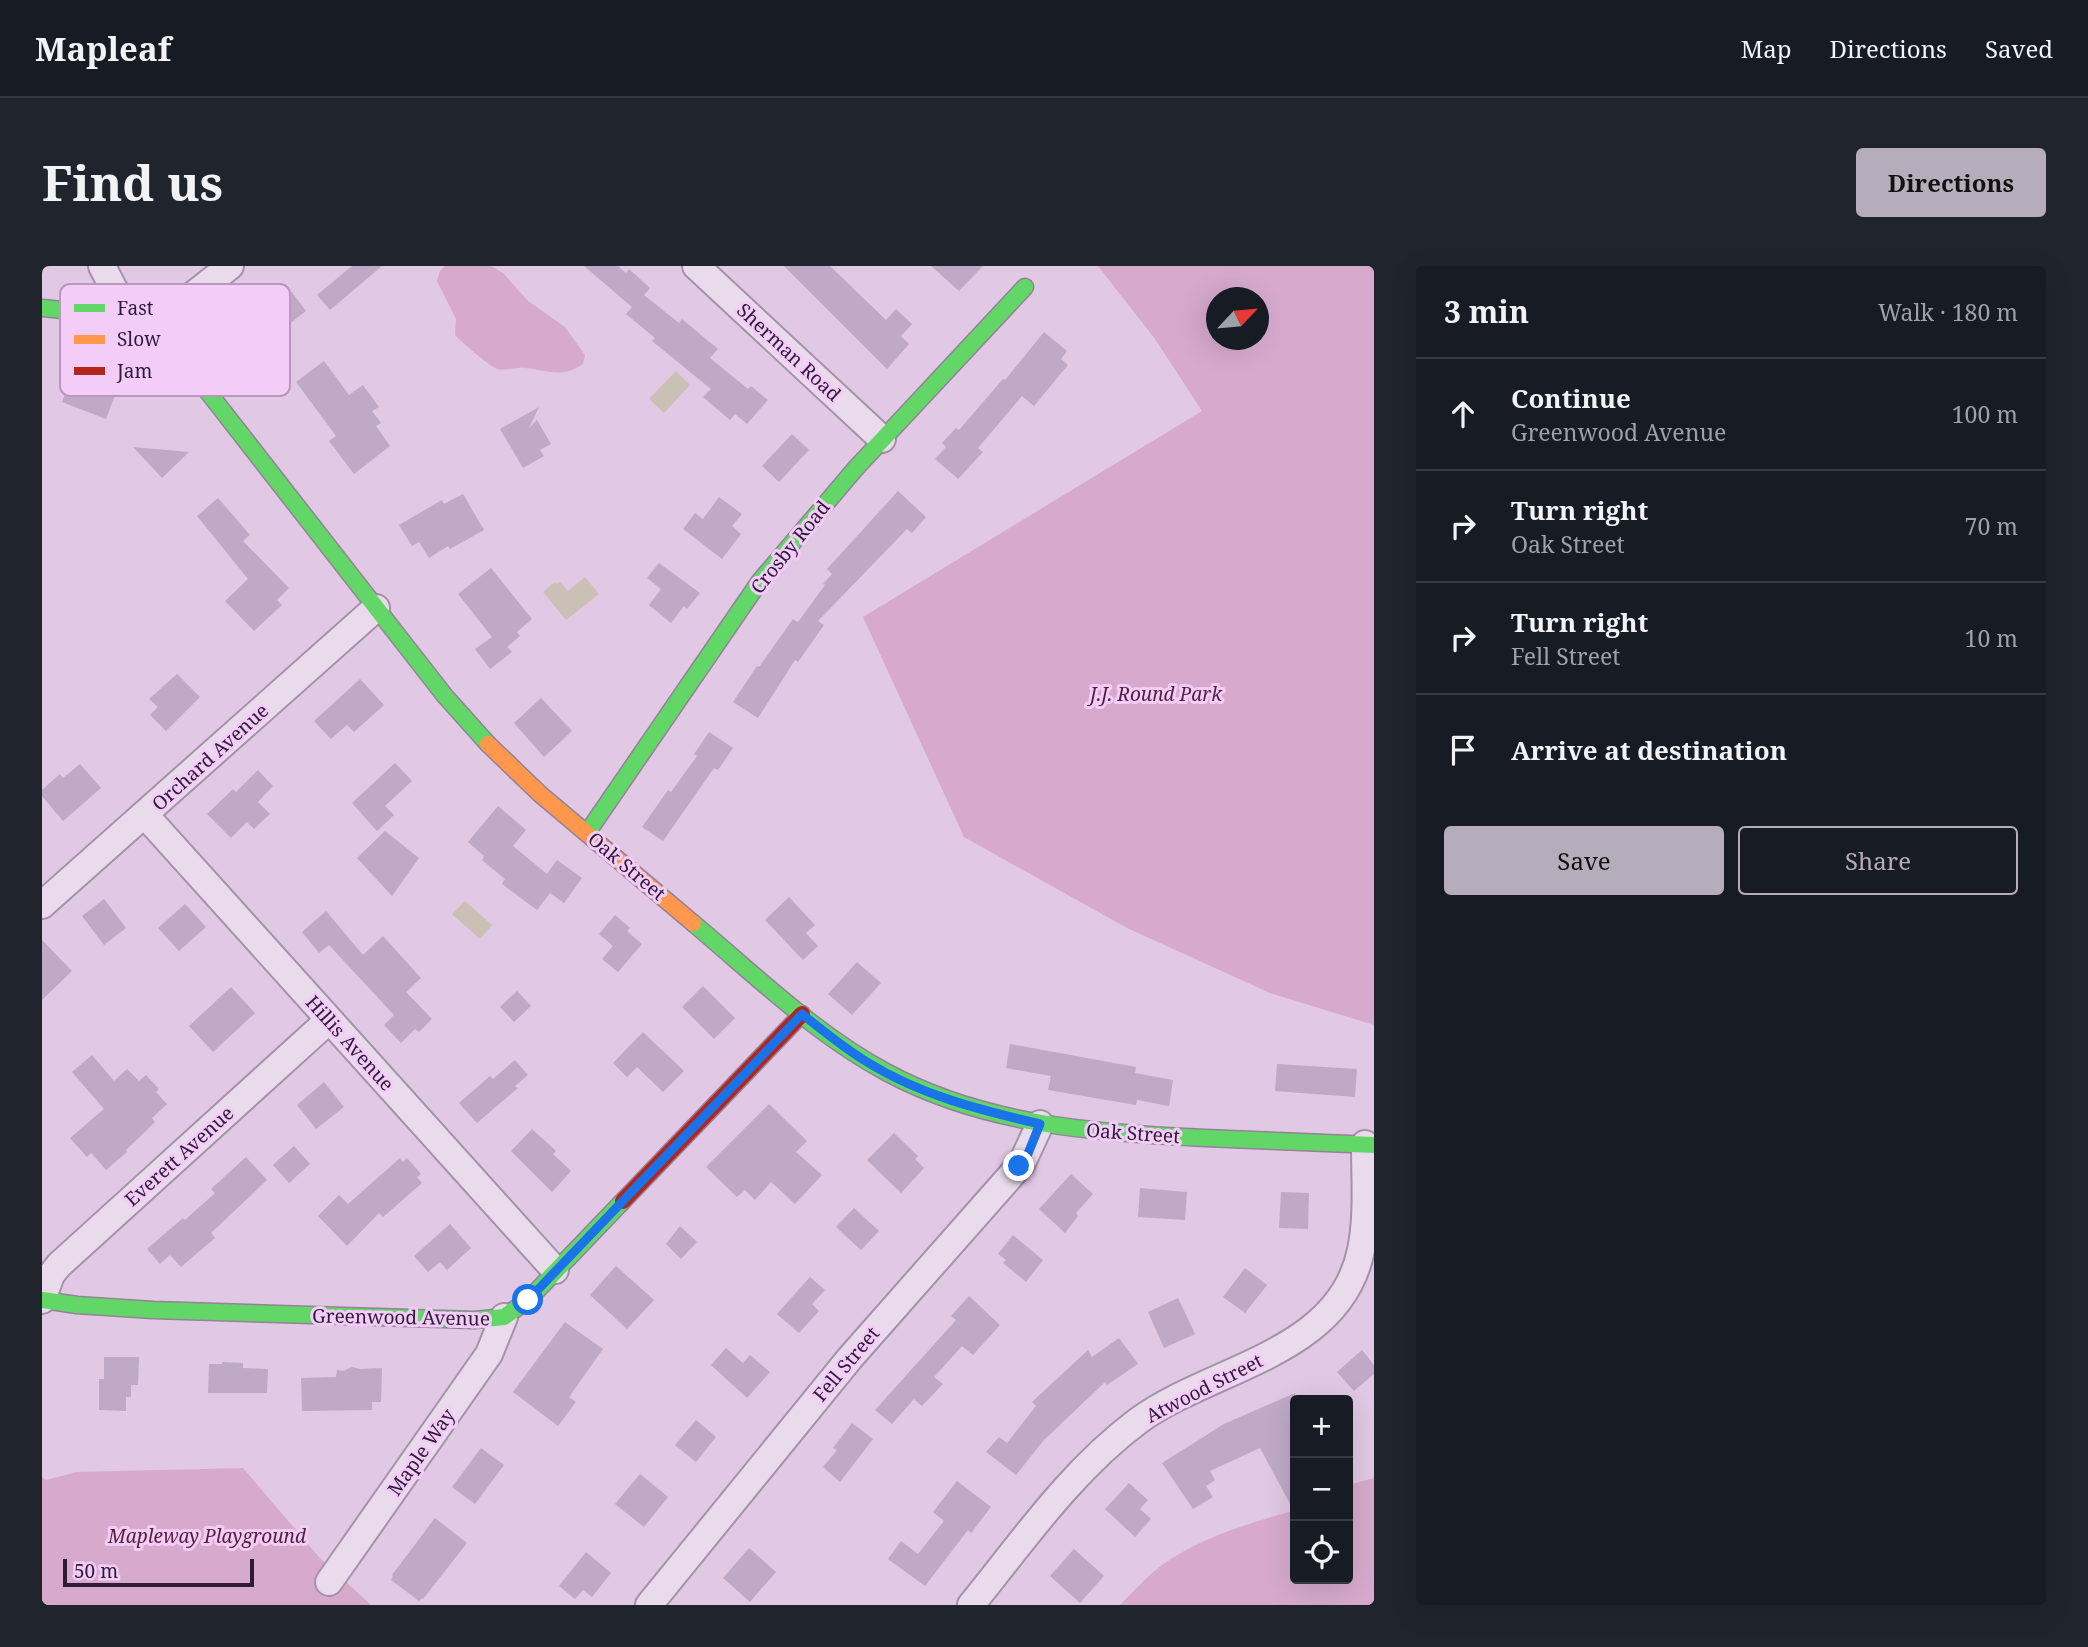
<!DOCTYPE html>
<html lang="en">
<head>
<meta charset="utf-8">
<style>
  :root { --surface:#171b24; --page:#20242c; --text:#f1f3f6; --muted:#9ea1a6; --line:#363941; --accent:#b6adbc }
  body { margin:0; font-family:"Noto Serif",serif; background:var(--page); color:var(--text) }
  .controls { position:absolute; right:21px; bottom:21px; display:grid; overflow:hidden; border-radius:7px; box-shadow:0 7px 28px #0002 }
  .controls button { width:63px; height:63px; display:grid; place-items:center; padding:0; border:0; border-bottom:2px solid var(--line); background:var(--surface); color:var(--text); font:35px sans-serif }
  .compass { position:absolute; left:1164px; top:21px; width:63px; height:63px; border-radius:50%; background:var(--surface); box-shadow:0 7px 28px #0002; rotate:64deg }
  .scale { position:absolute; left:21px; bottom:18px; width:191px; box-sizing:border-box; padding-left:7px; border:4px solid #2e1b37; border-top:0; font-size:19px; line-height:24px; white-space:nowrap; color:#2e1b37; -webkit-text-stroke:5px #f3cdf7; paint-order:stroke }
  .stop { position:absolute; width:21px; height:21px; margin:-16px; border:5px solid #1a73e8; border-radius:50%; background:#fff }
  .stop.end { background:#1a73e8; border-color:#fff; box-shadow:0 2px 7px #0008 }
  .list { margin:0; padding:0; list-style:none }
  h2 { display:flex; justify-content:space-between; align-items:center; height:91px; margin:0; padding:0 28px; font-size:30px }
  h2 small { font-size:23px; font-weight:400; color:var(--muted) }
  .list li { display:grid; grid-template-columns:46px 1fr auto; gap:21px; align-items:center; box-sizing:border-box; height:112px; padding:0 28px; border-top:2px solid var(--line) }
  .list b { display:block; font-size:26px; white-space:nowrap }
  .list p { margin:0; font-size:23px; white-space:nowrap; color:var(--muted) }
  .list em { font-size:23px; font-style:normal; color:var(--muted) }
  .actions { display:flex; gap:14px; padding:21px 28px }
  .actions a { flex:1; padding:16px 0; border:2px solid var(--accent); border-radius:7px; text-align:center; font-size:24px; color:var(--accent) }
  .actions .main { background:var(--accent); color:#111 }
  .icon { flex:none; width:38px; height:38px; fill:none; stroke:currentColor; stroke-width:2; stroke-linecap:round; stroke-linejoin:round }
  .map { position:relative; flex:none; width:1332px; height:1339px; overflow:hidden; border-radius:7px }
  header { display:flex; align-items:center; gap:42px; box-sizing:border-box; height:98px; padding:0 35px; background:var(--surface); border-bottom:2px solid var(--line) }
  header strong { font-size:33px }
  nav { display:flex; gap:38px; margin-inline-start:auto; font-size:24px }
  .intro { display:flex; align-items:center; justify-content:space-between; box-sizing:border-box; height:168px; padding:0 42px }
  h1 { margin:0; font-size:49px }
  .button { padding:18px 32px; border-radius:7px; background:var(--accent); color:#111; font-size:24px; font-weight:700 }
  main { display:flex; gap:42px; padding:0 42px }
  aside { flex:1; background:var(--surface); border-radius:7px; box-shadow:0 7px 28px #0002 }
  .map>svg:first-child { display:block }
  .green { fill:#d7aacd; fill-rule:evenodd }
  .water { fill:#cbc0b5 }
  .building { fill:#bfa9c7 }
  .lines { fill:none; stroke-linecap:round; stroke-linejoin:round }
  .street-casing { stroke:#a492a9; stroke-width:30 }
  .fast-casing { stroke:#948298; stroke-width:19 }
  .slow-casing { stroke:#948298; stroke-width:19 }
  .jam-casing { stroke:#948298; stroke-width:19 }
  .street { stroke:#eadbec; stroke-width:26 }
  .fast { stroke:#63d668; stroke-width:16 }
  .slow { stroke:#ff974d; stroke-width:16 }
  .jam { stroke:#b3261e; stroke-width:16 }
  .route { stroke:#1a73e8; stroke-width:9 }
  .labels { text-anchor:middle; stroke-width:6; stroke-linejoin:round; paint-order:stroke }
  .street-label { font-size:19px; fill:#2e1b37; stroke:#f3cdf7 }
  .park-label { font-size:19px; font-style:italic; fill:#54213d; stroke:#f3cdf7 }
  .key { fill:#f3cdf7; stroke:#b898bd; stroke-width:2 }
  .key-label { font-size:19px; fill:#2e1b37 }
</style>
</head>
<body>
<header>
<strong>Mapleaf</strong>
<nav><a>Map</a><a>Directions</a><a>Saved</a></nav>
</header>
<div class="intro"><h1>Find us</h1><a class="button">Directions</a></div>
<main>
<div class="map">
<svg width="1332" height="1339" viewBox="0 0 1332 1339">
  <rect width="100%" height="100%" fill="#e1c8e4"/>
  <g class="green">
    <path d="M 403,0 L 449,0 L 461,7 L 486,35 L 523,61 L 543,89 L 541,98 C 520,113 505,104 483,102 C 474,101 464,105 455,103 C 449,101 418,75 413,69 L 414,53 L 395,15 L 398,5 Z"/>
    <path d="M 1056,0 L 1332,0 L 1332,759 L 1228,727 L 1085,662 L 922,571 L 821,351 L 1160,145 L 1113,73 ZM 1174,32 L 1216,32 L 1216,74 L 1174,74 Z"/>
    <polygon points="201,1202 277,1291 329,1339 0,1339 0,1211 4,1214 35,1206"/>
    <path d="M 1332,1212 L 1332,1339 L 1078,1339 C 1088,1329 1098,1318 1109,1308 C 1150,1273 1203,1259 1253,1244 L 1253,1313 L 1306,1313 L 1306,1219 Z"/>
  </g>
  <g class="water">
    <polygon points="634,105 648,119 622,147 607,133"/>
    <polygon points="543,311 557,328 524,354 501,326 513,316 515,318 518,316 526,325"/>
    <polygon points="423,635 450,659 438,673 410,648"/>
  </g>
  <g class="building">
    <polygon points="310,0 340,0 288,44 275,29"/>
    <polygon points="542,0 576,0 584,7 587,3 608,22 602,29 637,57 640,53 676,83 668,92 706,123 709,120 726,134 705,158 693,148 688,154 661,131 669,123 610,75 613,72 584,48 590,41"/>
    <polygon points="742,0 788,0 844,54 854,43 870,58 859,70 867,78 845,103"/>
    <polygon points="889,0 941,0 917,25"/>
    <polygon points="240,23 244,29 249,25 264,45 224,76 218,69 200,83 185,64"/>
    <polygon points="1002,66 1025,85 1019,93 1026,99 992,140 980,130 936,182 941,186 916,213 893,193 904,181 900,177 914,162 917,164 961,113 963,114"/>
    <polygon points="282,95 307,129 321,119 337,141 330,145 339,157 334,160 348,180 312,208 287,175 294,170 254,116"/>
    <polygon points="33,103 58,113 56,117 75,124 64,153 20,136"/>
    <polygon points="497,141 487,162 495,154 509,178 498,184 502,190 481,202 458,163"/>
    <polygon points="750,168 767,184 737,216 720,200"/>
    <polygon points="91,181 147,186 120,212"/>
    <polygon points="856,225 884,251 870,267 865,263 776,355 782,359 756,396 753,394 716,452 691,436 715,400 717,401 751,353 756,356 783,319 781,318 790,308 785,303"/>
    <polygon points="421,228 442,264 408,283 406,280 387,292 377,276 370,280 357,259 400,234 402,238"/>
    <polygon points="677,231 700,248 690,260 699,268 680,293 641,263 653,247 661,253"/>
    <polygon points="176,232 208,269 201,275 247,322 235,334 240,339 212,365 183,335 206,313 155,250"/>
    <polygon points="617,297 658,327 645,343 642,340 629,357 607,339 619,323 605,312"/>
    <polygon points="449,302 490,353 475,366 478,370 465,381 470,386 448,403 433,383 450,371 416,328"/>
    <polygon points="135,408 158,431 124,465 108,449 116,441 107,433"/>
    <polygon points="318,413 342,439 312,466 305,459 289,473 272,455"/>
    <polygon points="499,432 530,465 502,491 472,457"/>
    <polygon points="667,466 691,482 676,504 672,502 621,575 600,561 626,524 629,526 655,490 652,488"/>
    <polygon points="353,497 370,515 343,540 352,549 335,565 310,537"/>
    <polygon points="38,498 59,522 21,555 0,530 0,524 18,508 21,512"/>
    <polygon points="216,504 231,520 216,536 228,548 212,563 205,556 189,572 165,548 191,523 194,526"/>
    <polygon points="456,540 484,564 471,580 505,608 515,594 540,612 522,637 508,627 495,644 460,618 463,613 440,594 442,590 426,576"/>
    <polygon points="343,565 377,592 350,630 315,592"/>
    <polygon points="747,631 773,659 764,667 776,680 761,694 723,654"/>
    <polygon points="62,633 84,662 62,679 40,650"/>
    <polygon points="143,638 164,661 137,685 116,662"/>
    <polygon points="284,645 321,689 341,670 379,712 364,726 390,753 377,766 373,763 359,777 342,759 352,749 287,679 277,687 260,666"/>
    <polygon points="573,649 588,662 585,665 600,678 576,706 560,693 571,680 557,668"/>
    <polygon points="0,674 30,705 0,734"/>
    <polygon points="815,696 839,717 810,749 786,728"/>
    <polygon points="661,720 693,752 672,773 640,741"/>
    <polygon points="189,721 213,747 171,786 147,760"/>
    <polygon points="475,725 489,740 472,756 458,741"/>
    <polygon points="601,766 642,805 621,826 595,801 585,811 571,797"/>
    <polygon points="968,778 1094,801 1093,807 1131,814 1127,840 1095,834 1094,839 1006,824 1009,810 964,802"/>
    <polygon points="50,789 72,815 85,803 97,815 104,809 117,823 114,826 125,838 110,852 113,856 84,884 85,886 64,904 49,887 45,891 28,872 62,843 30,806"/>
    <polygon points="473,794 486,809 473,820 476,822 435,857 417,837 448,810 451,813"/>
    <polygon points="1235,798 1315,803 1313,831 1233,825"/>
    <polygon points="282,816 302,841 274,863 255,839"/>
    <polygon points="727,838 765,875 754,886 780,909 753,938 729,916 713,934 703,924 695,931 664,901"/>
    <polygon points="490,863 514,885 511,888 529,905 510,926 469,885"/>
    <polygon points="852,867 876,890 873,893 882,902 859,927 825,894"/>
    <polygon points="252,880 268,898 247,917 231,899"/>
    <polygon points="204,891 225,914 169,967 173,972 139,1001 128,989 118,998 105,983 141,952 143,954 173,927 169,923"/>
    <polygon points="358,892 361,896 365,892 379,908 375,911 380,917 341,951 337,947 305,980 276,950 297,929 306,938"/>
    <polygon points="1029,908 1051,928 1034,947 1036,950 1023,967 997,943"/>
    <polygon points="1098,922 1145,926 1143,954 1096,951"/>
    <polygon points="1239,926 1267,927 1266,963 1237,962"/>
    <polygon points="812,942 837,965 819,984 794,961"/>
    <polygon points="408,958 429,982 405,1004 398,996 386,1006 372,990"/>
    <polygon points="638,960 655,976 639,993 624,978"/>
    <polygon points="971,969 1001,994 984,1016 961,997 964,994 956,988"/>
    <polygon points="574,1000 612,1034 585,1063 548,1029"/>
    <polygon points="1203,1002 1225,1019 1203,1047 1181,1031"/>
    <polygon points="768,1011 783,1024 770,1038 777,1045 757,1067 735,1048"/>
    <polygon points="927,1030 958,1059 931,1089 920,1080 892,1111 901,1118 880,1140 872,1133 850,1158 833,1144 914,1054 909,1050"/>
    <polygon points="1136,1032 1153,1068 1122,1082 1106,1046"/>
    <polygon points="523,1056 561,1083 527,1131 534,1136 516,1160 471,1126"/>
    <polygon points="1077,1072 1096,1098 1065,1119 1063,1116 1001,1175 974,1209 944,1186 957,1171 965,1177 994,1140 990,1136 1046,1084 1050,1091"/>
    <polygon points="684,1082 701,1097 708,1089 728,1106 705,1132 669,1099"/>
    <polygon points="1320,1084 1332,1099 1332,1108 1312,1125 1295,1106"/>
    <polygon points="62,1091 97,1091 96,1119 89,1119 89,1131 84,1131 84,1145 57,1144 57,1113 62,1113"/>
    <polygon points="180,1096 201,1097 201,1102 226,1103 225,1127 166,1127 167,1098 180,1098"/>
    <polygon points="310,1101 318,1103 340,1102 339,1136 330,1136 330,1144 260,1145 259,1112 294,1111 295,1104 301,1105"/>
    <polygon points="1253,1127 1253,1247 1218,1182 1168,1205 1173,1214 1164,1220 1171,1231 1151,1243 1120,1197 1182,1158"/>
    <polygon points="654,1154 674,1171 654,1196 633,1179"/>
    <polygon points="810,1157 831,1173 798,1216 781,1201 795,1184 791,1182"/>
    <polygon points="439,1182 462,1199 433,1238 410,1221"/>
    <polygon points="598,1208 626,1231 602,1261 573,1238"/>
    <polygon points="915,1215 949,1241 929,1267 926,1264 883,1320 846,1293 859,1275 876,1288 902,1255 891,1246"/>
    <polygon points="1087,1217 1106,1234 1098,1243 1109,1253 1093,1271 1063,1243"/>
    <polygon points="393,1252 425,1277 381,1333 380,1332 377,1335 349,1314 351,1310 350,1309"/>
    <polygon points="707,1282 734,1306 708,1336 681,1312"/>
    <polygon points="1032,1283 1062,1310 1038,1337 1008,1310"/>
    <polygon points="544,1286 569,1307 550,1331 541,1324 533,1333 517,1320"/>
  </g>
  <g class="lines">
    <g class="street-casing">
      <g id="street">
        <polyline points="60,0 91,60 131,45 188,0"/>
        <polyline points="654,0 840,173"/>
        <polyline points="103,549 513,1004"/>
        <polyline points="0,639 334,342"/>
        <polyline points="0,1034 9,1009 17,999 287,754"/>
        <polyline points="287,1316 447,1088 462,1051"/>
        <polyline points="607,1339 808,1092 980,897 998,858"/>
        <path d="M 929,1339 C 981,1275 1029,1205 1096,1155 C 1169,1101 1298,1089 1319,984 C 1326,950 1323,913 1323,878"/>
      </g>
    </g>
    <g class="fast-casing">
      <g id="fast">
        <path d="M 0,42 C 65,48 106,61 152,108 L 403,430 L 446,478"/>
        <polyline points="545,567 718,315 814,202 983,21"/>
        <path d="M 651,657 C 712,708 773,768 844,806 C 942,859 1053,867 1163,872 C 1219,874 1276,877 1332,879"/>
        <polyline points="0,1034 35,1039 111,1044 433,1054 462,1051 486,1034 581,935"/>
      </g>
    </g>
    <g class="slow-casing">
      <polyline id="slow" points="446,478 498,528 651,657"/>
    </g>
    <g class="jam-casing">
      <polyline id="jam" points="581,935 760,748"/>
    </g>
    <use href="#street" class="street"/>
    <use href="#fast" class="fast"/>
    <use href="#slow" class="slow"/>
    <use href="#jam" class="jam"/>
  </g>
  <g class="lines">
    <path class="route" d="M 486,1034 L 760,748 C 781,765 802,782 825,796 C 878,829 938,844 998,858 L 985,890 L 977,900"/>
  </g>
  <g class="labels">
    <g class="street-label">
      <text transform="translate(747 86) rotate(43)" y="7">Sherman Road</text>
      <text transform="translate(748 281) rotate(-51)" y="7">Crosby Road</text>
      <text transform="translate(168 491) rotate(-42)" y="7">Orchard Avenue</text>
      <text transform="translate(585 600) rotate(40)" y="7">Oak Street</text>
      <text transform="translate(308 777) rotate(48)" y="7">Hillis Avenue</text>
      <text transform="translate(1091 867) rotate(4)" y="7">Oak Street</text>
      <text transform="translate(137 890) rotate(-42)" y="7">Everett Avenue</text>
      <text transform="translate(359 1051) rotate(1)" y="7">Greenwood Avenue</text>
      <text transform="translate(804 1098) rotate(-50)" y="7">Fell Street</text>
      <text transform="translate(1162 1122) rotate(-27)" y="7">Atwood Street</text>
      <text transform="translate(379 1186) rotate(-55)" y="7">Maple Way</text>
    </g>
    <g class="park-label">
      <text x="1114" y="435">J.J. Round Park</text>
      <text x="165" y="1277">Mapleway Playground</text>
    </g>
  </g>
  <rect x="18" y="18" width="230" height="112" rx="10" class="key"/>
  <rect x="32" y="38" width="31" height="8" fill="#63d668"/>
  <rect x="32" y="69" width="31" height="9" fill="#ff974d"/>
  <rect x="32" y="101" width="31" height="8" fill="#b3261e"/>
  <g class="key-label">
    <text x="75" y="49">Fast</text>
    <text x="75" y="80">Slow</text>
    <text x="75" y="112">Jam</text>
  </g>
</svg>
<div class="controls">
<button>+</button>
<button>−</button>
<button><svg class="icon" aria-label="locate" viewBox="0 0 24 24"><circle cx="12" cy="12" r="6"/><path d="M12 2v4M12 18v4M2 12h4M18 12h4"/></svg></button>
</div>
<svg class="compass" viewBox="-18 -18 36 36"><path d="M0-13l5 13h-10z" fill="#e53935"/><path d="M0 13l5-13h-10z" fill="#9ea1a6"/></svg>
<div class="scale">50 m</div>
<div class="stop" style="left:486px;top:1034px"></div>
<div class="stop end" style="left:977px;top:900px"></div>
</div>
<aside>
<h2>3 min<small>Walk · 180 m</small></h2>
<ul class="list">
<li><svg class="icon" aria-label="ahead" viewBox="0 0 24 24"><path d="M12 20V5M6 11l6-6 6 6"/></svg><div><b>Continue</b><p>Greenwood Avenue</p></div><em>100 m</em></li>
<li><svg class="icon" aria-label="right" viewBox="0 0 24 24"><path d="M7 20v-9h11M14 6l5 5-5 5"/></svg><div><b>Turn right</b><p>Oak Street</p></div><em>70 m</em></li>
<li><svg class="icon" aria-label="right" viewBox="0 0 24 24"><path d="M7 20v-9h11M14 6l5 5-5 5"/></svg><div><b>Turn right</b><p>Fell Street</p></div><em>10 m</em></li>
<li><svg class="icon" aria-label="arrive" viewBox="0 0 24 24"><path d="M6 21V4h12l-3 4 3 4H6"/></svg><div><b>Arrive at destination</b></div></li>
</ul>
<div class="actions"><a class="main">Save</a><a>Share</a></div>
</aside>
</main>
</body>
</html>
